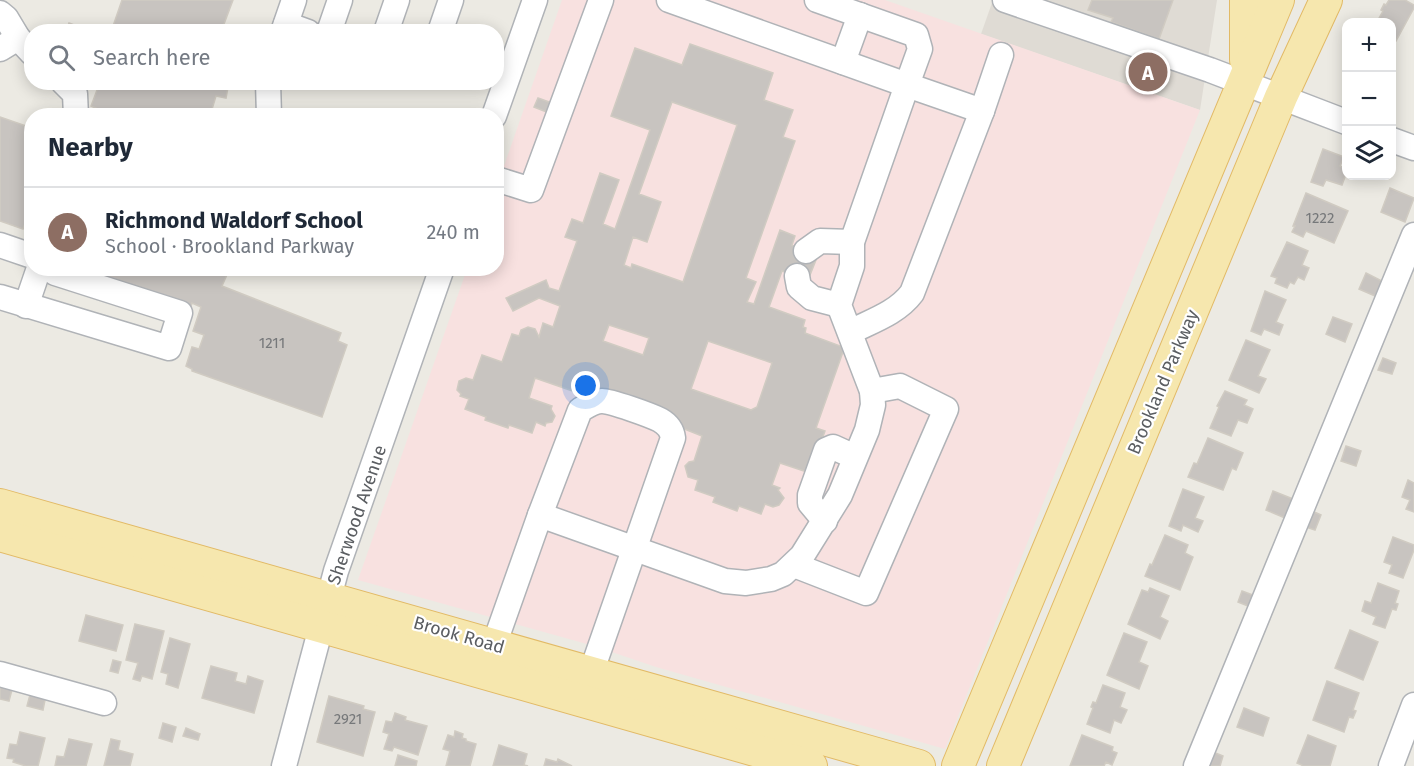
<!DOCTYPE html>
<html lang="en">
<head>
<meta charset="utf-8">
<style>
  :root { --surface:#fff; --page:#f2f2f3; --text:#1f2937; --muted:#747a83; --line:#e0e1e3; --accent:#d6443f }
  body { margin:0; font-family:"Fira Sans",sans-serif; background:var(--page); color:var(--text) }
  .controls { position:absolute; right:18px; top:18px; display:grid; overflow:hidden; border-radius:12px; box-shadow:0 3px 15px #0003 }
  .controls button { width:54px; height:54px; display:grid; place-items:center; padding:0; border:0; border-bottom:2px solid var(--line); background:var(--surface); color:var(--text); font:30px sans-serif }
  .you { position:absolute; left:586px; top:386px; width:21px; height:21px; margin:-15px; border:4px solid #fff; border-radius:50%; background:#1a73e8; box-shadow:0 0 0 9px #1a73e833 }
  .badge { display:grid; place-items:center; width:39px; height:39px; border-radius:50%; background:var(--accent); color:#fff; font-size:20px; font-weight:700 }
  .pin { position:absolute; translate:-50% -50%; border:3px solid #fff; box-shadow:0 2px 6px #0006 }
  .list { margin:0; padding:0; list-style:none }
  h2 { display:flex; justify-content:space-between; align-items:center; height:78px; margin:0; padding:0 24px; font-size:26px }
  h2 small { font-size:20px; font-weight:400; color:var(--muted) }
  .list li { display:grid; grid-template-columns:39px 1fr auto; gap:18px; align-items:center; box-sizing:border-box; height:90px; padding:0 24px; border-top:2px solid var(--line) }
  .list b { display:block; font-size:22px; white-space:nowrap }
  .list p { margin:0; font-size:20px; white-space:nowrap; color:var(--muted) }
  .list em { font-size:20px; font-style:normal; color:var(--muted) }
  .icon { flex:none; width:33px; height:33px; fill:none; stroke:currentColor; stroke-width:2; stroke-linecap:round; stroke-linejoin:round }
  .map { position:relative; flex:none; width:1414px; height:766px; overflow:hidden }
  .search { position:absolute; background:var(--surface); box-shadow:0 3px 15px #0003; left:24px; top:24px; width:480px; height:66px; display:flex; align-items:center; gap:15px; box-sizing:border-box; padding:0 21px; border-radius:24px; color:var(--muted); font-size:22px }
  .panel { position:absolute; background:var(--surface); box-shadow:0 3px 15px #0003; left:24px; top:108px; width:480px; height:168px; border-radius:24px }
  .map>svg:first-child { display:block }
  .education { fill:#dfdbd4 }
  .medical { fill:#f8e1e0 }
  .building { fill:#c8c4c0; stroke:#d0cbc2; stroke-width:1.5; fill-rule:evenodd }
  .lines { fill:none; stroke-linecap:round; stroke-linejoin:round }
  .minor-casing { stroke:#b0b3b7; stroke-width:27 }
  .major-casing { stroke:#e2ba66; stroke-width:34 }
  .minor { stroke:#fff; stroke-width:24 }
  .major { stroke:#f6e7ae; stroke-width:32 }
  .labels { text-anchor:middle; stroke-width:4.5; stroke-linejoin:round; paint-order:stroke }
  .number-label { font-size:15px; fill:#76787a }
  .street-label { font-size:18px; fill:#5b5e62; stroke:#fff }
</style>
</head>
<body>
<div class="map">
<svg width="1414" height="766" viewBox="0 0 1414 766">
  <rect width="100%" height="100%" fill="#eceae3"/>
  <polygon class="education" points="993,0 1217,0 1200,110 981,34"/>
  <polygon class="medical" points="562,0 885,0 1200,110 945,749 656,667 594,646 358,580 467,269 496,268 497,186"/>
  <g class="building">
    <polygon points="122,0 233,0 221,32 111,32"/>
    <polygon points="1092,0 1173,0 1159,39 1111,22 1113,18 1088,10"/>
    <polygon points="1389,0 1405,0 1414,5 1414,8 1396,41 1392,39 1392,22 1379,22 1378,20 1383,11 1381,10 1384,4 1386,5"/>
    <polygon points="69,23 92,32 66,32"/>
    <path d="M 690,44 L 773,73 L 764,100 L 793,110 L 783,137 L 795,141 L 746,278 L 756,282 L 747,302 L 754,304 L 780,230 L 795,236 L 792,245 L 818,255 L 808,280 L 782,271 L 769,307 L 805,320 L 803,327 L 806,328 L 805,333 L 843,347 L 844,349 L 816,428 L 825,431 L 810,473 L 780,463 L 772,485 L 780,488 L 778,490 L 784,498 L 779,505 L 773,507 L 765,504 L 761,514 L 739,506 L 737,511 L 713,502 L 715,497 L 695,490 L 698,480 L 688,477 L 685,466 L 689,462 L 694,461 L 702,436 L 589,391 L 587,396 L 535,378 L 529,398 L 552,406 L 551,409 L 555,416 L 552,422 L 546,423 L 545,426 L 536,422 L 532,433 L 509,425 L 508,428 L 485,420 L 486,417 L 465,409 L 469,399 L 460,396 L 461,394 L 457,390 L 459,381 L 466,378 L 473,380 L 482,355 L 502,362 L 512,334 L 519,336 L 521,330 L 528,327 L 535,329 L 539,337 L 543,323 L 553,327 L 560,306 L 539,298 L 513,311 L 506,298 L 546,280 L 549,288 L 559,291 L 577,241 L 565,237 L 572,219 L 583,223 L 600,173 L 619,180 L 603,224 L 615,229 L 650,130 L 611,116 L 635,48 L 682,65 ZM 672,102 L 737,125 L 683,282 L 632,264 L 631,268 L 624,265 L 633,237 L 647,242 L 661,202 L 639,194 ZM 609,325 L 649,338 L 643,355 L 603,341 ZM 708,341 L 772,363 L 757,407 L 751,410 L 691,389 Z"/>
    <polygon points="100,82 229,82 226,98 216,96 210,116 98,116 100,110 91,106"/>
    <polygon points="538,98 552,103 549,113 534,107"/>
    <polygon points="0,117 32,128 32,205 23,229 0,221"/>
    <polygon points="1323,149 1344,157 1340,166 1346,169 1346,174 1342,185 1326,180 1323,186 1311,182"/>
    <polygon points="1390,188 1414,198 1405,222 1381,212"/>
    <polygon points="1306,193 1348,211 1334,243 1306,231 1303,237 1292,232 1295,226 1293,226"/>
    <polygon points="1287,242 1308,251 1302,265 1309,268 1304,280 1298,277 1294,284 1290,282 1287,288 1275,283 1277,278 1271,276"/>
    <polygon points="94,268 230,268 222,286 341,333 338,341 347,345 322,417 192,371 192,369 186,366 192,347 199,349 204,335 193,331 201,307 192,303 190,309 93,272"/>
    <polygon points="1366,273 1382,281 1375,296 1359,289"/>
    <polygon points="1265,291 1286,300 1276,322 1283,325 1279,335 1264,329 1261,335 1251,331"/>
    <polygon points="1333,317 1352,324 1345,342 1326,334"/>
    <polygon points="1246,340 1270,350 1258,376 1266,379 1259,393 1229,380"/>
    <polygon points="1383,358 1396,363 1392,374 1378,370"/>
    <polygon points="1225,391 1247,400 1244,405 1253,409 1247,423 1238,420 1231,436 1210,428 1219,407 1217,406"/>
    <polygon points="1208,438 1243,453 1236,470 1232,468 1223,490 1188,477 1194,463 1197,464"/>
    <polygon points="1346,446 1361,451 1356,466 1341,461"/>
    <polygon points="1408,480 1414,483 1414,512 1406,509 1410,500 1402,497"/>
    <polygon points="1183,489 1204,497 1195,518 1203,521 1198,532 1183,525 1181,531 1169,526"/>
    <polygon points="1273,491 1293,499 1285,518 1266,510"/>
    <polygon points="1312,511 1321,515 1315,530 1306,527"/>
    <polygon points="1165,535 1188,545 1185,553 1193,557 1180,590 1145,576 1150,564 1152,565"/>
    <polygon points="1393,537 1414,545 1414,550 1403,578 1389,573 1392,565 1384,562"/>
    <polygon points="1378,583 1399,591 1395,603 1398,604 1396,610 1392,609 1385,628 1373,624 1376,617 1362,611 1365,601 1371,603"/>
    <polygon points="1150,588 1169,596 1160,617 1168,621 1160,639 1128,624 1142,590 1148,592"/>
    <polygon points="1242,591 1258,597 1253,608 1238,602"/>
    <polygon points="86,615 123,625 116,651 79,641"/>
    <polygon points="135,624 164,631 152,679 142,676 140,681 133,679 138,663 126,660"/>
    <polygon points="1350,630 1378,642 1363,680 1335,668"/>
    <polygon points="1124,633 1147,642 1139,662 1148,666 1139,689 1107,675"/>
    <polygon points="170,638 190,644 178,688 166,684 168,674 161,672"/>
    <polygon points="113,660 121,662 118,673 110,671"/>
    <polygon points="211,666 237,673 235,681 246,684 248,676 263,681 254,713 202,698"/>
    <polygon points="1327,681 1359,693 1353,710 1356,711 1353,718 1349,717 1344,732 1313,720"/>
    <polygon points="0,683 13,686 9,701 0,699"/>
    <polygon points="1103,685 1125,693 1120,707 1127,710 1121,723 1114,720 1110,733 1087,724 1093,708 1091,707 1093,702 1096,703"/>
    <polygon points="31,691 46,695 43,710 27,706"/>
    <polygon points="329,696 364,706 363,709 375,712 363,756 317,742"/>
    <polygon points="1244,708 1269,718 1263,736 1237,727"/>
    <polygon points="395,713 406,717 405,720 427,726 418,755 394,747 392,751 384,749 389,734 383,732 386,721 392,722"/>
    <polygon points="163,723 176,727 172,742 159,738"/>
    <polygon points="186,728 200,734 198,740 183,736"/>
    <polygon points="455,731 463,734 462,738 466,739 466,741 476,744 470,766 446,766 450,751 443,749 448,735 454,737"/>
    <polygon points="20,732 45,738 38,766 26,766 13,762 14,759 7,758 10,744 17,745"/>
    <polygon points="1082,735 1113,747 1112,751 1117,753 1112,765 1106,762 1104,766 1070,766"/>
    <polygon points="1308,735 1336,746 1330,766 1302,766 1302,765 1297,763"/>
    <polygon points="69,739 92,744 86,766 55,766 57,756 64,757"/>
    <polygon points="111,739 120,741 118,750 133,754 130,766 104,766"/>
    <polygon points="499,745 527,754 524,765 528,766 493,766"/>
    <polygon points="1213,752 1223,756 1220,766 1207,766"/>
    <polygon points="398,755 417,761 416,766 395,766"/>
    <polygon points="546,759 557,762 558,759 572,766 544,766"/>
  </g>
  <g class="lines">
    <g class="minor-casing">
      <g id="minor">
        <path d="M 817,0 L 916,35 L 920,49 L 907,85 L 982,111 L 912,293 C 897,313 872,321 850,332"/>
        <polyline points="1005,0 1210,70 1346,122"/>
        <polyline points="0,13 6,18 18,38 32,53"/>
        <polyline points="286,24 308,32"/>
        <polyline points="283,32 294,0"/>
        <polyline points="329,32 340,0"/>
        <polyline points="386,32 397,0"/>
        <polyline points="440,32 451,0"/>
        <polyline points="0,49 18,38"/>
        <polyline points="843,62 860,15"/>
        <polyline points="63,82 75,94 76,116"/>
        <polyline points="268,82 269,116"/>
        <polyline points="982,111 1001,55"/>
        <polyline points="494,116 535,0"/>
        <polyline points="1392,140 1414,148"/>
        <polyline points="496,179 531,190 601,0"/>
        <polyline points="0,245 32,256"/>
        <polyline points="806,251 820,241 852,242"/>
        <polyline points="797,276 799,287 812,298 839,305"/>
        <polyline points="0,297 169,348 180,313 55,273 49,268"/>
        <polyline points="26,306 39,268"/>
        <path d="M 540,515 L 580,410 C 587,406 594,401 602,401 C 611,401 650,415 660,420 C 667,424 672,430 673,438 L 591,673"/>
        <polyline points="825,521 810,503 810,495 826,450 833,447 855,457"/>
        <polyline points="794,565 866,593 946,409 900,386 872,391"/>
        <polyline points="494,645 540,515 725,581 746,583 771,579 783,574 802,556 840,495 867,430 873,405 872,391 839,305 852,266 852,242 907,85 669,0"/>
        <polyline points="0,674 104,703"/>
        <polyline points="284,766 336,571 442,268"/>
        <polyline points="1196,766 1414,235"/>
        <polyline points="1391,766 1414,705"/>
      </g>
    </g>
    <g class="major-casing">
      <g id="major">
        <polyline points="1246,0 1246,60"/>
        <polyline points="0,505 919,766"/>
        <polyline points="0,535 811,766"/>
        <polyline points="958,766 1278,0"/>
        <polyline points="1003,766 1281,97 1326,0"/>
      </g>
    </g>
    <use href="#minor" class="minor"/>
    <use href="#major" class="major"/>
  </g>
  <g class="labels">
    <g class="number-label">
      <text x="1320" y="223">1222</text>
      <text x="272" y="348">1211</text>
      <text x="348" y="724">2921</text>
    </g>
    <g class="street-label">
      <text transform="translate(1163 382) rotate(-67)" y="6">Brookland Parkway</text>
      <text transform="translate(357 515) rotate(-71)" y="6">Sherwood Avenue</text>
      <text transform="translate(459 635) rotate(16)" y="6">Brook Road</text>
    </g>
  </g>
</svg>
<div class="controls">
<button>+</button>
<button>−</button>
<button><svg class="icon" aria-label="layers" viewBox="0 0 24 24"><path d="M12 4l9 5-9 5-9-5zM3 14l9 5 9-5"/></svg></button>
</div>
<div class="you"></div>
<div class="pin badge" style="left:1148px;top:72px;background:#8d6e63">A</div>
<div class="search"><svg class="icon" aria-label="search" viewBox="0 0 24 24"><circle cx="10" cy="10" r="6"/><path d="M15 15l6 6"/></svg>Search here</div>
<section class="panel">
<h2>Nearby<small></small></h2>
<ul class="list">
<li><span class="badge" style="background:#8d6e63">A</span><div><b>Richmond Waldorf School</b><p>School · Brookland Parkway</p></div><em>240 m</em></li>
</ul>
</section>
</div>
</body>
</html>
